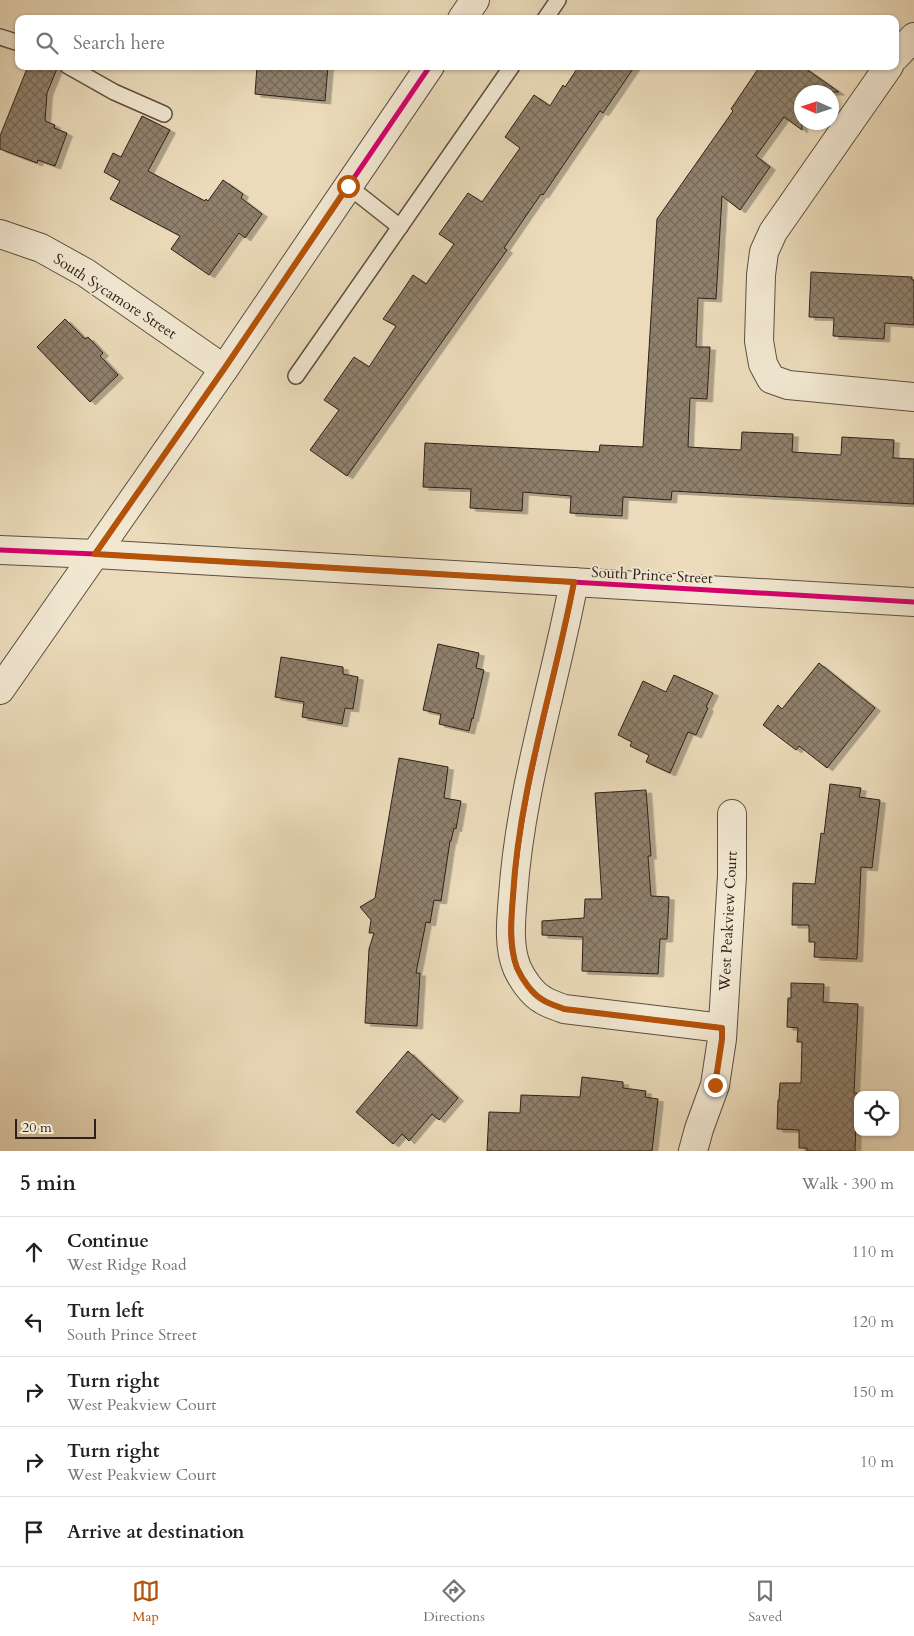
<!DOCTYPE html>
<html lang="en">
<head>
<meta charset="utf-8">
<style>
  :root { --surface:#fff; --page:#f2f2f2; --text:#202124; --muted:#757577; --line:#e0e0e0; --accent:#b45309 }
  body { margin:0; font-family:Cardo,serif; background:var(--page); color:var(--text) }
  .controls { position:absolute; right:15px; bottom:15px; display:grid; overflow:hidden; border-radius:10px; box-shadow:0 1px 4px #0004 }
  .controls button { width:45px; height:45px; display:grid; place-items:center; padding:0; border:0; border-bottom:1px solid var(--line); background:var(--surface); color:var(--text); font:25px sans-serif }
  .compass { position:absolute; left:794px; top:85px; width:45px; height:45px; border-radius:50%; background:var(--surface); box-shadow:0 1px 4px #0004; rotate:273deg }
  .scale { position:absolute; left:15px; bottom:12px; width:81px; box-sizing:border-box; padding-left:5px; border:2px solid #2d2019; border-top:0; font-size:14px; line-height:18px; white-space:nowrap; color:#2d2019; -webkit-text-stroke:4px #f2e8d2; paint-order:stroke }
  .stop { position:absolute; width:15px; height:15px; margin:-11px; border:4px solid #b45309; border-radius:50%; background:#fff }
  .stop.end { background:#b45309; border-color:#fff; box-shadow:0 1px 5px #0008 }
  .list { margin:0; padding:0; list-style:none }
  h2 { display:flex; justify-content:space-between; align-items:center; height:65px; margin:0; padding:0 20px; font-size:21px }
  h2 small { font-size:16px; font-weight:400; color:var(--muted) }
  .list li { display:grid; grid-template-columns:32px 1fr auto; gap:15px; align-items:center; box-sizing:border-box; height:70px; padding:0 20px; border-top:1px solid var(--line) }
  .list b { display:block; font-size:19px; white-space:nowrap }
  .list p { margin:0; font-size:16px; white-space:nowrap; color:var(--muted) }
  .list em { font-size:16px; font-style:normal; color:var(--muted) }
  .icon { flex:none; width:28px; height:28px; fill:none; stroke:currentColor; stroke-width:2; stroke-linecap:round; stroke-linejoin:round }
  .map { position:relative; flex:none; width:914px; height:1151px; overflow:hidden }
  .search { position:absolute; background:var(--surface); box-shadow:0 1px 4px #0004; left:15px; right:15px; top:15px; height:55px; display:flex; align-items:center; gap:12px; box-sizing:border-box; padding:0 18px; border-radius:10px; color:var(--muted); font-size:19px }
  .sheet { height:415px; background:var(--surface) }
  nav { display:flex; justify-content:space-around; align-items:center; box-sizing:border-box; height:70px; border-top:1px solid var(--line); background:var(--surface); font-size:14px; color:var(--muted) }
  nav a { display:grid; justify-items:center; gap:2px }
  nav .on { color:var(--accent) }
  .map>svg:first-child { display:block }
  .building { fill:url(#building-cross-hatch); stroke:#2d2019; filter:url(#shadow) }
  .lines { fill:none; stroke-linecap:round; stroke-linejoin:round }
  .service-casing { stroke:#5c4f41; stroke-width:18 }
  .minor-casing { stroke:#5c4f41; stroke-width:30 }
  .tertiary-casing { stroke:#5c4f41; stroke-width:30 }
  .service { stroke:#f2e8d2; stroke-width:15 }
  .minor { stroke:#f2e8d2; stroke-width:28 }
  .tertiary { stroke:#f2e8d2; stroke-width:28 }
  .cycleway-casing { stroke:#f2e8d2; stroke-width:8 }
  .cycleway { stroke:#d6006c; stroke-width:5 }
  .route { stroke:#b45309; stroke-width:6 }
  .labels { text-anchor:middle; stroke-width:4; stroke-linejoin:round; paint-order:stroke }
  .street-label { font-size:15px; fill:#2d2019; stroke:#f2e8d2 }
</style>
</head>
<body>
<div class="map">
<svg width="914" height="1151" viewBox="0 0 914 1151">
  <defs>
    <pattern id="building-cross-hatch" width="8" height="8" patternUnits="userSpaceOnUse" patternTransform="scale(1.25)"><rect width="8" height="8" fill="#90816d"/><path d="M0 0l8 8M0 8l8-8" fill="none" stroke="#766959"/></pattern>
    <filter id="shadow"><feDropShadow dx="5.5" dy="3" stdDeviation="0" flood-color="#0004"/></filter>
  </defs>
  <rect width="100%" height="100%" fill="#ebdbba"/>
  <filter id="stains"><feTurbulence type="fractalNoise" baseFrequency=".004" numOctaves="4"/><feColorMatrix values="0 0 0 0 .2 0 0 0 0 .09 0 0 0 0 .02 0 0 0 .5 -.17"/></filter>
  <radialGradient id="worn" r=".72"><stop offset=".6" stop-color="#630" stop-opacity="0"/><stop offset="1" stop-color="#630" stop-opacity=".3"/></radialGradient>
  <g class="building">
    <polygon points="28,66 58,66 47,93 45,121 55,125 54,128 67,133 55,166 38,160 37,163 0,149 0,136"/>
    <polygon points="257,66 328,66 325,101 255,94"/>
    <polygon points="579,66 635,66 603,113 600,111 543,195 541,194 504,248 507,250 347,476 310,450 339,410 324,400 354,357 369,367 396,326 383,319 399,296 413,275 426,284 454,244 439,234 468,193 482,202 508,165 520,148 505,137 534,95 550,106 563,85 565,87"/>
    <polygon points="760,66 802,66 839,92 802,92 802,130 784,117 756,156 770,167 740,210 722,196 716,299 698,298 696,347 710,347 707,399 690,398 688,447 741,450 742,432 793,434 792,452 841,455 842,437 894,440 893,458 914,459 914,504 672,491 671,500 623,497 622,516 570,513 571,496 523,492 522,511 470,508 471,489 423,487 425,443 599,452 600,445 643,447 657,219 733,111 731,109"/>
    <polygon points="142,116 170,130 148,171 205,201 206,199 208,201 223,180 243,194 241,198 262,214 245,238 239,233 209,275 171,249 180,236 110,199 120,181 104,172 113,153 121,157"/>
    <polygon points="811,272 912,277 912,280 914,280 914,325 885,323 884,339 833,336 834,318 809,317"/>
    <polygon points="65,319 85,339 88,337 103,353 100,356 118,375 90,402 37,347"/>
    <polygon points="438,644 479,653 476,668 484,670 473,719 472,718 469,731 439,724 441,714 423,710"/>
    <polygon points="281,657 343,667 343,674 358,677 353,709 345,708 342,724 302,717 304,702 275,697"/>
    <polygon points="819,663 875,708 827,768 799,746 796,750 763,725 778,705 782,709"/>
    <polygon points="674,675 713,693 706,707 708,708 696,735 688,732 670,773 646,762 649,755 630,746 632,742 618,735 643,681 666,692"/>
    <polygon points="399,758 448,767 444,798 461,801 456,829 454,828 451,841 450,841 441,901 434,900 430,923 426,922 416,973 420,973 417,1026 365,1023 369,949 374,933 369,933 371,920 360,907 375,898"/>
    <polygon points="830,784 861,788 859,797 880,800 872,868 861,867 857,959 814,957 815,942 809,942 809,925 792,925 793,883 815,884 821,833 824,834"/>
    <polygon points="646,790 651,856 648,856 651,896 669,897 667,939 660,939 658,974 582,971 583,937 542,935 542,921 584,918 585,899 602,899 595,793"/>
    <polygon points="791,983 824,984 823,1002 858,1004 854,1093 857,1093 855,1151 807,1151 807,1148 799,1148 799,1130 777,1129 778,1100 779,1100 780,1083 801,1083 802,1042 797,1042 798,1028 787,1027 788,998 791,998"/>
    <polygon points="408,1051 458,1098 439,1120 432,1114 409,1141 402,1134 393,1144 356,1112"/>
    <polygon points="582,1077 623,1082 623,1088 646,1091 645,1097 658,1099 652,1151 487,1151 489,1112 520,1113 521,1095 580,1097"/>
  </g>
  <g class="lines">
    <g class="service-casing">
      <g id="service">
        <polyline points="545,19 558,0"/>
        <polyline points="0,37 19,43"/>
        <polyline points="68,66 114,92 164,114"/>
        <polyline points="348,186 400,227"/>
        <polyline points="296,376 512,66"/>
      </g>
    </g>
    <g class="minor-casing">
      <g id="minor">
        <polyline points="895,57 914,37"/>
        <polyline points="889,66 773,232 764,252 761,275 759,341 763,364 771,379 788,385 914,397"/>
        <polyline points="0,234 41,248 86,273 224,369"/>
        <path d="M 574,582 C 554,687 520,790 513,896 C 511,920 508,946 517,968 C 522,979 532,994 543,1000 C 549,1004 557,1006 564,1009 L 722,1028"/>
        <polyline points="0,690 95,554"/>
        <polyline points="693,1151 699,1129 715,1085 722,1039 732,876 732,814"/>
      </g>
    </g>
    <g class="tertiary-casing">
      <g id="tertiary">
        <polyline points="462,19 475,0"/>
        <polyline points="0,550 95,554 914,602"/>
        <polyline points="95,554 224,369 430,66"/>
      </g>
    </g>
    <use href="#service" class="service"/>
    <use href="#minor" class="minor"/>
    <use href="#tertiary" class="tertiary"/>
    <g class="cycleway-casing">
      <g id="cycleway">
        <polyline points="0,550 95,554 914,602"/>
        <polyline points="95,554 224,369 430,66"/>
        <path d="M 574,582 C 554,687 520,790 513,896 C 511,920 508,946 517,968 C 522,979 532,994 543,1000 C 549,1004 557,1006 564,1009 L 722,1028"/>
      </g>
    </g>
    <use href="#cycleway" class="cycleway"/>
  </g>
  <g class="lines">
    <path class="route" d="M 348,186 L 224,369 L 95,554 L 574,582 C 554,687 519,790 513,896 C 511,920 509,946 517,968 C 522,979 532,994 543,1000 C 549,1004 557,1006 564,1009 L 722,1028 L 722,1039 L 715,1085"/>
  </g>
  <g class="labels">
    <g class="street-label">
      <text transform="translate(115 296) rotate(33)" y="5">South Sycamore Street</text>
      <text transform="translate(652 575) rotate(3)" y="5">South Prince Street</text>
      <text transform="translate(728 921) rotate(-87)" y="5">West Peakview Court</text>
    </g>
  </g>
  <rect width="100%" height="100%" filter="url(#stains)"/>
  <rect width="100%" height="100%" fill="url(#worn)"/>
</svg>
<div class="controls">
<button><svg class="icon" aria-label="locate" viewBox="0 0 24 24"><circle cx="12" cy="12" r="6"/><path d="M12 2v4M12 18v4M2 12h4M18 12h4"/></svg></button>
</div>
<svg class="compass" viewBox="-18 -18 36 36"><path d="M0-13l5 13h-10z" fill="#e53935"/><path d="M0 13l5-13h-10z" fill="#757577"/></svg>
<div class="scale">20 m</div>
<div class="stop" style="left:348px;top:186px"></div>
<div class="stop end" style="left:715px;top:1085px"></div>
<div class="search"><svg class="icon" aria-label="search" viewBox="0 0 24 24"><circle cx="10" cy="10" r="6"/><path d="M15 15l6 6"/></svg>Search here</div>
</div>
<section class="sheet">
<h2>5 min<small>Walk · 390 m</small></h2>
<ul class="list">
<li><svg class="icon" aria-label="ahead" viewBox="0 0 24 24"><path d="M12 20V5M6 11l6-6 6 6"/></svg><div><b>Continue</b><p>West Ridge Road</p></div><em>110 m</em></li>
<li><svg class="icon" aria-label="left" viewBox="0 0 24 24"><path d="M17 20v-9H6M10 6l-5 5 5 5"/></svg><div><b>Turn left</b><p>South Prince Street</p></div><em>120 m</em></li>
<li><svg class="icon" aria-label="right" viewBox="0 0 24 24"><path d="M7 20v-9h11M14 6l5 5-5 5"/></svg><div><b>Turn right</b><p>West Peakview Court</p></div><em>150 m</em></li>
<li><svg class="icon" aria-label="right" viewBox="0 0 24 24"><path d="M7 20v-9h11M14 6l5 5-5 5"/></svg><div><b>Turn right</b><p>West Peakview Court</p></div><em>10 m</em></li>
<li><svg class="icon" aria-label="arrive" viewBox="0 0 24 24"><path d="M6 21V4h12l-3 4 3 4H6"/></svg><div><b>Arrive at destination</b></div></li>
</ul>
</section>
<nav>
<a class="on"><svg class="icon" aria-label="map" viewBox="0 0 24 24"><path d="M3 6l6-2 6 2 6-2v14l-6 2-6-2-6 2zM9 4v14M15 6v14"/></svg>Map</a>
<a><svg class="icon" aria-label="directions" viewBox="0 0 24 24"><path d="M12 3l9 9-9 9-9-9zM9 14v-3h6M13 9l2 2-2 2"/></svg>Directions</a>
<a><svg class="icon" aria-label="saved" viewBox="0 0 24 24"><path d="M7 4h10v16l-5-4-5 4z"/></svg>Saved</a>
</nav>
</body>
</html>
